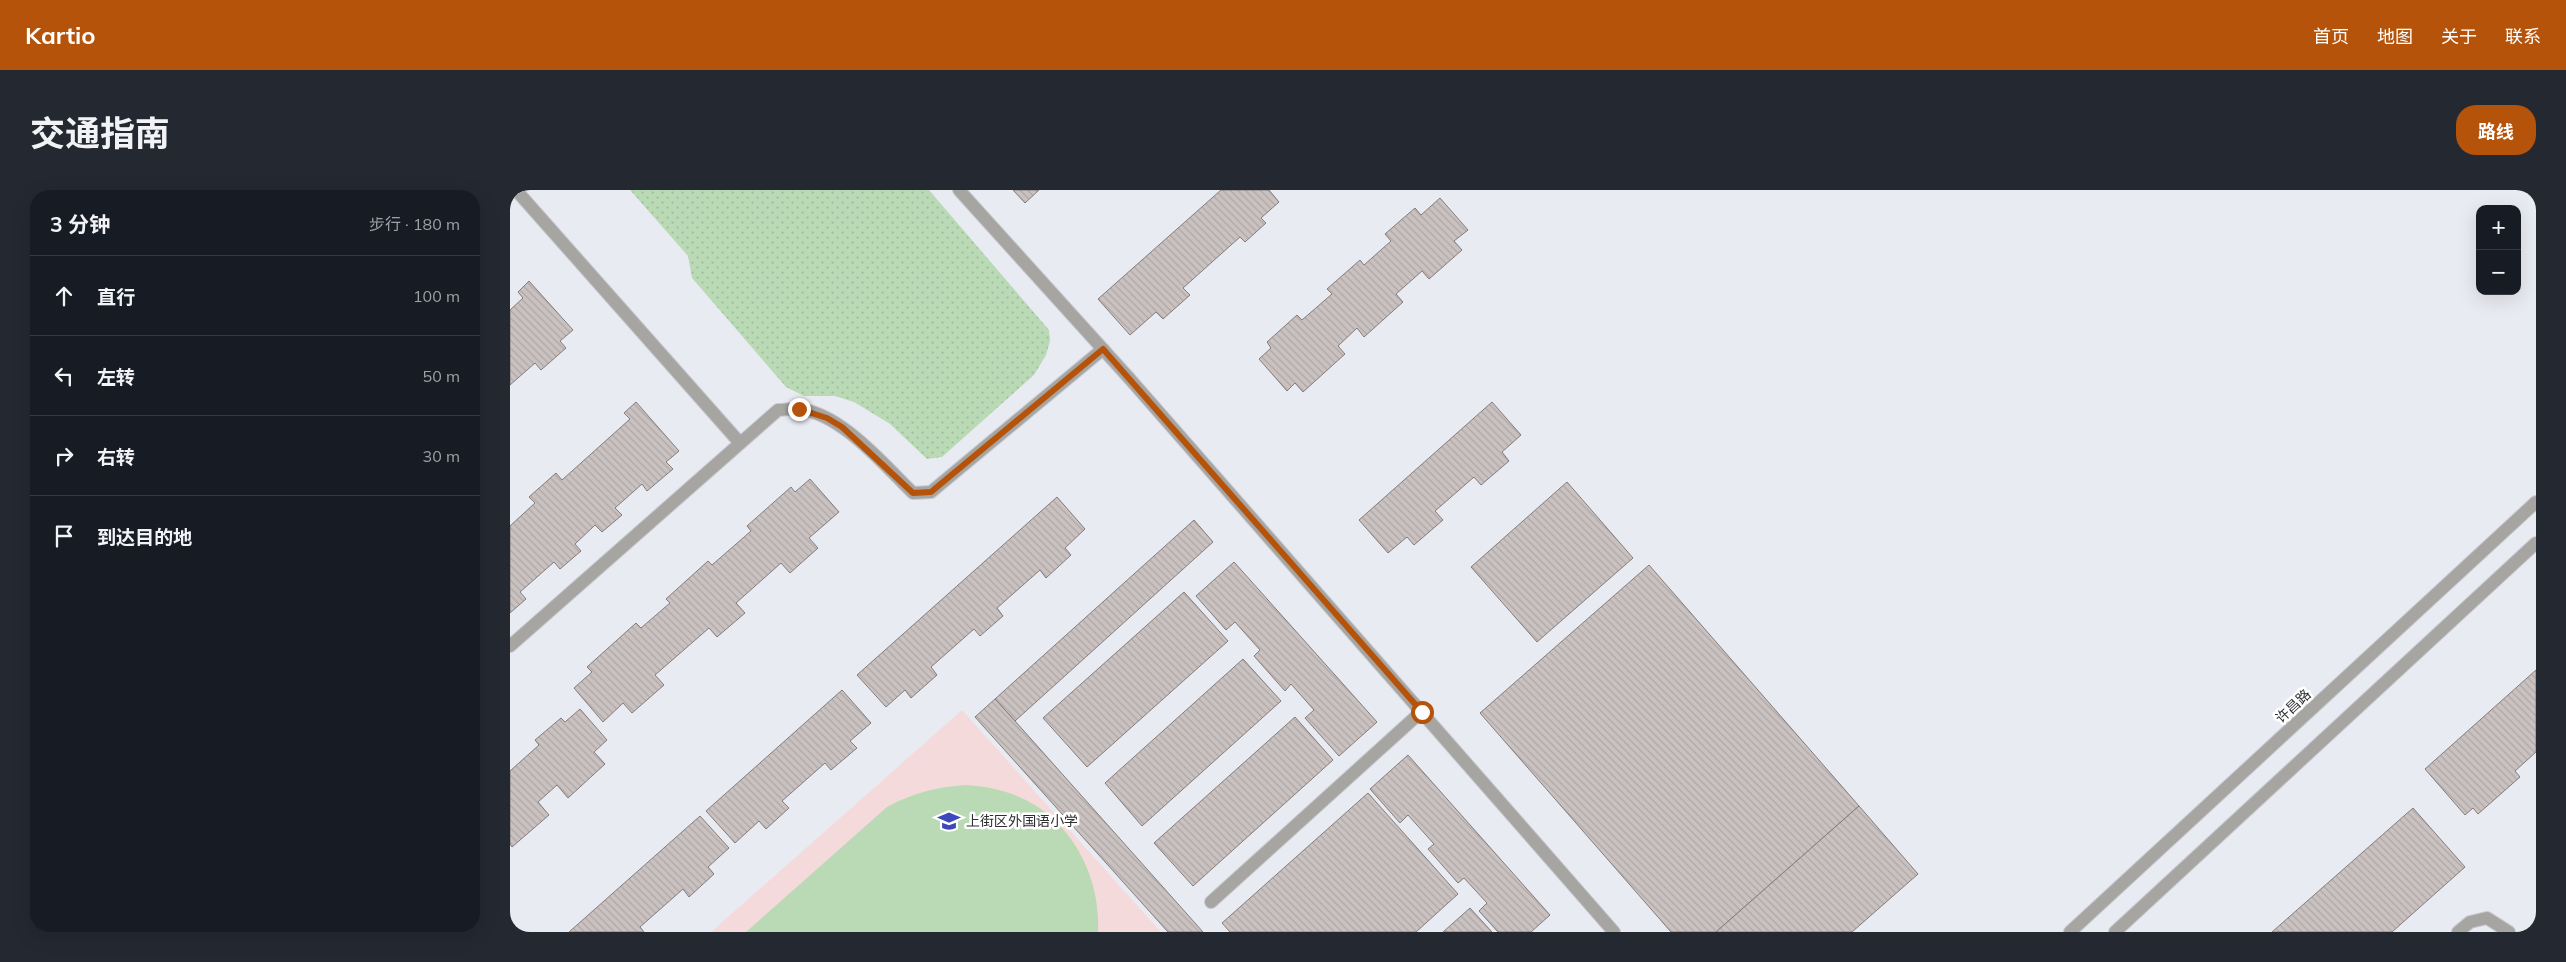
<!DOCTYPE html>
<html lang="zh">
<head>
<meta charset="utf-8">
<style>
  :root { --surface:#171b24; --page:#242831; --text:#f1f3f6; --muted:#9ea1a6; --line:#363941; --accent:#b45309 }
  body { margin:0; font-family:Mulish,"Noto Sans SC",sans-serif; background:var(--page); color:var(--text) }
  .controls { position:absolute; right:15px; top:15px; display:grid; overflow:hidden; border-radius:10px; box-shadow:0 5px 20px #0002 }
  .controls button { width:45px; height:45px; display:grid; place-items:center; padding:0; border:0; border-bottom:1px solid var(--line); background:var(--surface); color:var(--text); font:25px sans-serif }
  .stop { position:absolute; width:15px; height:15px; margin:-11px; border:4px solid #b45309; border-radius:50%; background:#fff }
  .stop.end { background:#b45309; border-color:#fff; box-shadow:0 1px 5px #0008 }
  .list { margin:0; padding:0; list-style:none }
  h2 { display:flex; justify-content:space-between; align-items:center; height:65px; margin:0; padding:0 20px; font-size:21px }
  h2 small { font-size:16px; font-weight:400; color:var(--muted) }
  .list li { display:grid; grid-template-columns:32px 1fr auto; gap:15px; align-items:center; box-sizing:border-box; height:80px; padding:0 20px; border-top:1px solid var(--line) }
  .list b { display:block; font-size:19px; white-space:nowrap }
  .list em { font-size:16px; font-style:normal; color:var(--muted) }
  .icon { flex:none; width:28px; height:28px; fill:none; stroke:currentColor; stroke-width:2; stroke-linecap:round; stroke-linejoin:round }
  .map { position:relative; flex:none; width:2026px; height:742px; overflow:hidden; border-radius:20px }
  header { display:flex; align-items:center; gap:30px; box-sizing:border-box; height:70px; padding:0 25px; background:var(--accent); color:#fff }
  header strong { font-size:24px }
  nav { display:flex; gap:28px; margin-inline-start:auto; font-size:18px }
  .intro { display:flex; align-items:center; justify-content:space-between; box-sizing:border-box; height:120px; padding:0 30px }
  h1 { margin:0; font-size:35px }
  .button { padding:12px 22px; border-radius:20px; background:var(--accent); color:#fff; font-size:18px; font-weight:700 }
  main { display:flex; gap:30px; padding:0 30px }
  aside { flex:1; background:var(--surface); border-radius:20px; box-shadow:0 5px 20px #0002 }
  .map>svg:first-child { display:block }
  .education { fill:#f5dadb }
  .grass { fill:url(#grass-dots) }
  .garden { fill:#badab6 }
  .building { fill:url(#building-back-hatch); stroke:#847c7c }
  .lines { fill:none; stroke-linecap:round; stroke-linejoin:round }
  .service-casing { stroke:#c7c9cf; stroke-width:14 }
  .minor-casing { stroke:#c7c9cf; stroke-width:14 }
  .tertiary-casing { stroke:#c7c9cf; stroke-width:14 }
  .service { stroke:#a6a5a2; stroke-width:12 }
  .minor { stroke:#a6a5a2; stroke-width:12 }
  .tertiary { stroke:#a6a5a2; stroke-width:12 }
  .route { stroke:#b45309; stroke-width:6 }
  .labels { text-anchor:middle; stroke-width:5; stroke-linejoin:round; paint-order:stroke }
  .street-label { font-size:14px; fill:#2e2f32; stroke:#fff }
  .poi-label { font-size:14px; fill:#2e2f32; stroke:#fff; text-anchor:start }
</style>
</head>
<body>
<header>
<strong>Kartio</strong>
<nav><a>首页</a><a>地图</a><a>关于</a><a>联系</a></nav>
</header>
<div class="intro"><h1>交通指南</h1><a class="button">路线</a></div>
<main>
<aside>
<h2>3 分钟<small>步行 · 180 m</small></h2>
<ul class="list">
<li><svg class="icon" aria-label="ahead" viewBox="0 0 24 24"><path d="M12 20V5M6 11l6-6 6 6"/></svg><div><b>直行</b></div><em>100 m</em></li>
<li><svg class="icon" aria-label="left" viewBox="0 0 24 24"><path d="M17 20v-9H6M10 6l-5 5 5 5"/></svg><div><b>左转</b></div><em>50 m</em></li>
<li><svg class="icon" aria-label="right" viewBox="0 0 24 24"><path d="M7 20v-9h11M14 6l5 5-5 5"/></svg><div><b>右转</b></div><em>30 m</em></li>
<li><svg class="icon" aria-label="arrive" viewBox="0 0 24 24"><path d="M6 21V4h12l-3 4 3 4H6"/></svg><div><b>到达目的地</b></div></li>
</ul>
</aside>
<div class="map">
<svg width="2026" height="742" viewBox="0 0 2026 742">
  <defs>
    <pattern id="grass-dots" width="8" height="8" patternUnits="userSpaceOnUse" patternTransform="scale(1.25)"><rect width="8" height="8" fill="#badab6"/><path d="M2 2h.1M6 6h.1" fill="none" stroke="#a0bb9d" stroke-width="1.8" stroke-linecap="round"/></pattern>
    <pattern id="building-back-hatch" width="6" height="6" patternUnits="userSpaceOnUse" patternTransform="scale(1.25)"><rect width="6" height="6" fill="#cac2c1"/><path d="M-1 5l2 2M0 0l6 6M5-1l2 2" fill="none" stroke="#aea7a6"/></pattern>
  </defs>
  <rect width="100%" height="100%" fill="#e9ebf2"/>
  <polygon class="education" points="452,520 651,742 201,742"/>
  <polygon class="grass" points="120,0 419,0 539,140 540,151 536,165 524,185 432,267 417,269 380,234 344,212 325,206 294,206 276,197 182,88 178,66"/>
  <path class="garden" d="M 455,595 C 474,596 490,599 507,606 C 561,628 591,686 588,742 L 236,742 L 377,617 C 403,603 426,597 455,595 Z"/>
  <g class="building">
    <polygon points="503,0 529,0 515,13"/>
    <polygon points="711,0 759,0 769,12 751,28 756,33 735,52 730,47 673,98 680,105 653,129 646,122 620,145 588,109"/>
    <polygon points="930,8 958,40 944,51 952,60 919,89 912,81 886,104 893,112 854,147 847,138 828,156 835,164 793,202 785,193 777,201 749,169 761,158 757,152 787,125 792,130 822,104 817,99 850,70 854,75 881,51 875,44 905,18 911,25"/>
    <polygon points="19,91 63,140 50,151 56,158 31,180 25,173 0,195 0,120 13,108 8,102"/>
    <polygon points="126,212 169,261 156,272 163,279 137,301 132,294 105,318 112,325 92,342 85,335 65,354 71,361 50,379 44,372 10,402 16,409 0,423 0,336 25,313 19,307 46,283 52,290 120,229 114,223"/>
    <polygon points="982,212 1011,245 992,262 999,271 971,295 964,287 925,321 933,330 904,355 897,347 878,363 849,330"/>
    <polygon points="300,289 329,322 299,348 308,358 280,383 271,373 226,413 235,423 207,447 199,438 145,485 154,495 122,523 113,513 93,532 64,498 82,482 77,477 126,433 131,438 160,413 156,409 198,371 202,375 241,341 237,336 281,297 285,302"/>
    <polygon points="1057,292 1123,368 1027,452 961,377"/>
    <polygon points="547,307 575,339 555,358 561,365 536,388 530,380 487,418 493,426 470,446 464,439 421,477 427,485 401,508 395,500 376,517 347,485"/>
    <polygon points="684,330 703,352 505,531 485,509"/>
    <polygon points="724,372 867,532 829,566 795,528 804,520 781,494 775,501 744,466 750,460 725,432 716,440 686,406"/>
    <polygon points="1139,375 1349,616 1206,742 1161,742 970,523"/>
    <polygon points="674,402 718,451 577,577 533,528"/>
    <polygon points="733,469 771,511 632,636 595,593"/>
    <polygon points="2026,480 2026,562 2005,581 2010,587 1968,624 1963,618 1955,625 1915,579"/>
    <polygon points="332,500 361,533 340,551 347,558 321,580 315,573 272,611 279,618 256,639 249,631 225,653 196,621"/>
    <polygon points="485,509 505,531 693,742 658,742 465,527"/>
    <polygon points="70,519 97,550 84,562 95,574 58,608 47,595 28,612 39,625 2,657 0,654 0,581 29,555 25,550 51,528 55,532"/>
    <polygon points="785,527 823,570 683,696 644,653"/>
    <polygon points="898,565 1040,725 1021,742 988,742 969,721 977,713 954,688 948,693 918,659 924,654 898,625 890,633 860,599"/>
    <polygon points="858,603 948,704 906,742 720,742 712,733"/>
    <polygon points="1349,616 1408,684 1342,742 1206,742"/>
    <polygon points="1903,618 1955,677 1882,742 1762,742"/>
    <polygon points="190,626 219,658 198,677 204,684 179,707 173,699 130,737 134,742 59,742"/>
    <polygon points="960,718 982,742 933,742"/>
  </g>
  <g class="lines">
    <g class="service-casing">
      <g id="service">
        <polyline points="6,0 230,253"/>
        <polyline points="449,0 619,188"/>
        <path d="M 0,456 L 268,220 C 275,220 281,218 288,219 C 330,222 374,275 403,303 L 421,302 L 593,159"/>
        <polyline points="701,712 911,522"/>
        <polyline points="1948,742 1960,732 1977,728 1999,742"/>
      </g>
    </g>
    <g class="minor-casing">
      <polyline id="minor" points="619,188 1104,742"/>
    </g>
    <g class="tertiary-casing">
      <g id="tertiary">
        <polyline points="1560,742 2026,312"/>
        <polyline points="1605,742 2026,353"/>
      </g>
    </g>
    <use href="#service" class="service"/>
    <use href="#minor" class="minor"/>
    <use href="#tertiary" class="tertiary"/>
  </g>
  <g class="lines">
    <polyline class="route" points="289,219 317,228 332,237 403,303 421,302 593,159 912,522"/>
  </g>
  <defs>
    <g id="school-bare" transform="scale(1.725)"><path d="M0-5L7-2L0 1L-7-2ZM-4 1L0 2.5L4 1V4Q0 6-4 4Z" fill="#3e47bb" stroke="#fff" stroke-width="2.5" paint-order="stroke"/></g>
  </defs>
  <g fill-rule="evenodd">
    <use href="#school-bare" x="439" y="631"/>
  </g>
  <g class="labels">
    <g class="street-label">
      <text transform="translate(1783 516) rotate(-43)" y="5">许昌路</text>
    </g>
    <g class="poi-label">
      <text x="456" y="636">上街区外国语小学</text>
    </g>
  </g>
</svg>
<div class="controls">
<button>+</button>
<button>−</button>
</div>
<div class="stop" style="left:912px;top:522px"></div>
<div class="stop end" style="left:289px;top:219px"></div>
</div>
</main>
</body>
</html>
